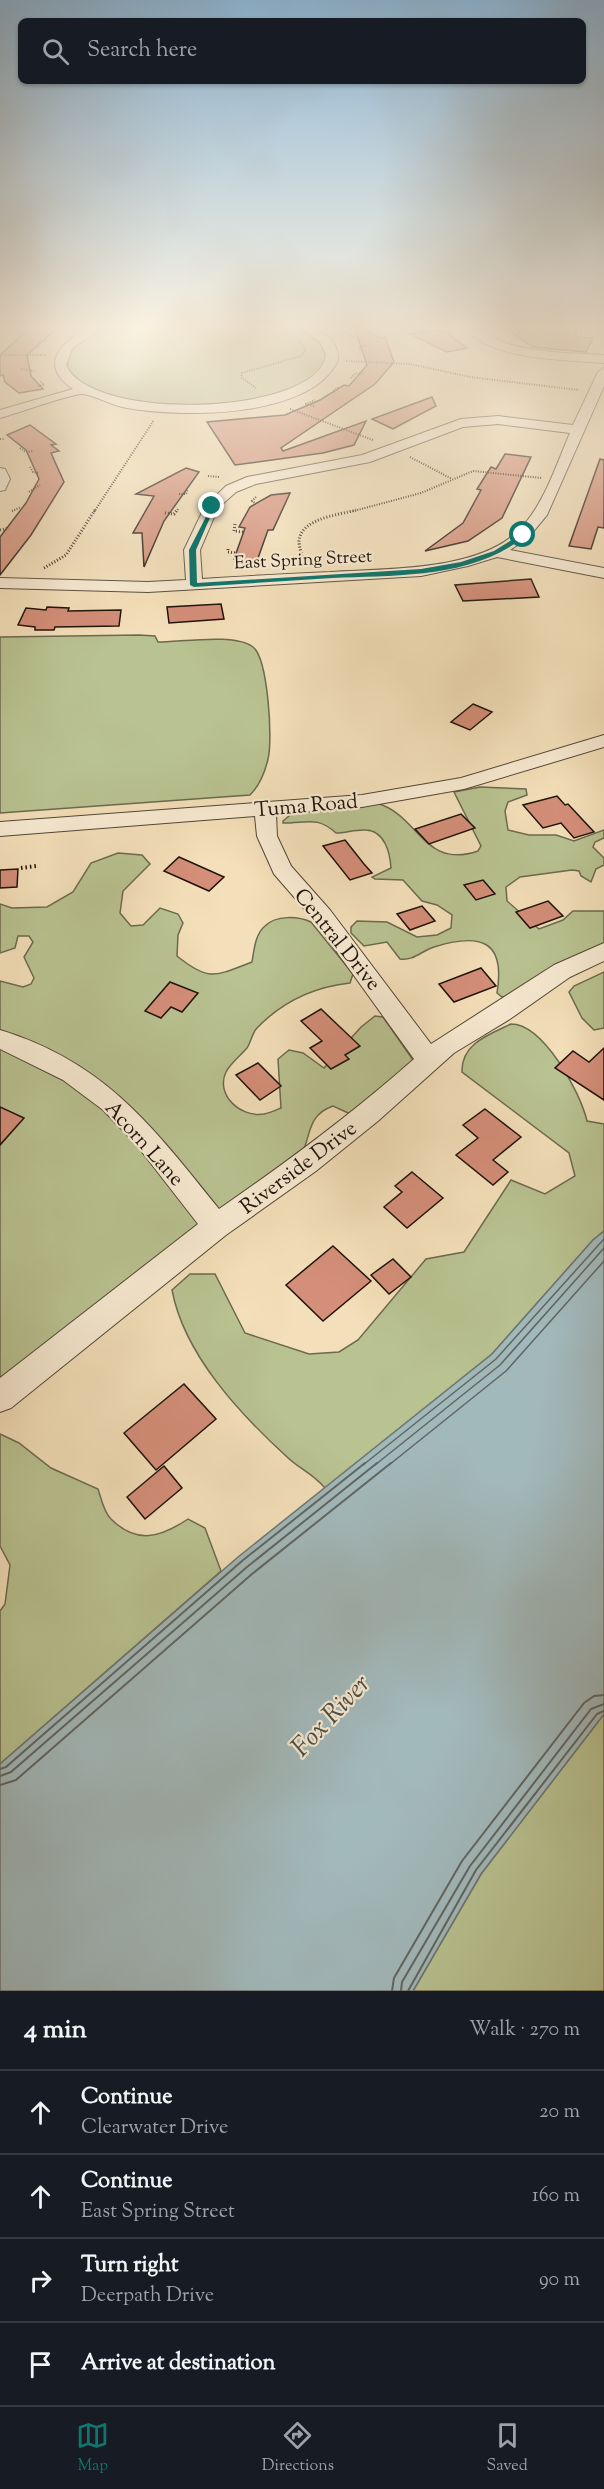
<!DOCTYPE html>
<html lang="en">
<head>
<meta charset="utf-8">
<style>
  :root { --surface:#171b24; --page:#242831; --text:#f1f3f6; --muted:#9ea1a6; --line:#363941; --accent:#0f766e }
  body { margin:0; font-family:"Sorts Mill Goudy",serif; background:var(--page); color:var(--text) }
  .stop { position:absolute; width:18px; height:18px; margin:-14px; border:4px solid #0f766e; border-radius:50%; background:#fff }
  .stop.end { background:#0f766e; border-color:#fff; box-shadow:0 2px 6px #0008 }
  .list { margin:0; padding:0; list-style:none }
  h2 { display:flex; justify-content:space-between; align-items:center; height:78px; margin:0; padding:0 24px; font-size:26px }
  h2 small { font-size:20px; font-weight:400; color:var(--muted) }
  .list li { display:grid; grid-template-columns:39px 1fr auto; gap:18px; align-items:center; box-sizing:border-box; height:84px; padding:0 24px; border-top:2px solid var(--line) }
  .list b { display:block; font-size:22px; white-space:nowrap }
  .list p { margin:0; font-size:20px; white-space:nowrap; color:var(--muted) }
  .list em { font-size:20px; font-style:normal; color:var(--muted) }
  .icon { flex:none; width:33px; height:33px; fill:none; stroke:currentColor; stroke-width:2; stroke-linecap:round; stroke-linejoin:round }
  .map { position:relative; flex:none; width:604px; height:1991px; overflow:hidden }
  .search { position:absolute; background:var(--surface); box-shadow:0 2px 4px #0004; left:18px; right:18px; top:18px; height:66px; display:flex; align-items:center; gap:15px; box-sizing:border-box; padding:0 21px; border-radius:9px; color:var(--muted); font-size:22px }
  .sheet { height:414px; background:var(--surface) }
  nav { display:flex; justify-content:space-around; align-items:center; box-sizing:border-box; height:84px; border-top:2px solid var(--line); background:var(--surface); font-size:16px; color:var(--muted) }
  nav a { display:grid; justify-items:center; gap:3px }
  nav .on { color:var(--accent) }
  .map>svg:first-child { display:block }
  .green { fill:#b9c291; stroke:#6c6a4e; stroke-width:1.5 }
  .water { fill:#a2b9bb; stroke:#6d7774; stroke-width:1.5 }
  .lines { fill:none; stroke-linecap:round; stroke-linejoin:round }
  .shore-far1 { stroke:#606662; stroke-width:1.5 }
  .shore { stroke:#606662; stroke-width:2 }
  .building { fill:#d48e79; stroke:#1e130a; stroke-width:1.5 }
  .minor-casing { stroke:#534636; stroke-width:2 }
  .path-far2 { stroke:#1e130a; stroke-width:2; stroke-dasharray:1 1.5; stroke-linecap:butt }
  .path-far1 { stroke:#1e130a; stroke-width:3; stroke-dasharray:1 2; stroke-linecap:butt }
  .path { stroke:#1e130a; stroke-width:4; stroke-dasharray:1.5 3; stroke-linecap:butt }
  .minor { fill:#f7ead2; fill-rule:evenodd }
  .route { fill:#0f766e }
  .labels { text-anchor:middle; stroke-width:4.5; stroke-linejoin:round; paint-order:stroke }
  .far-street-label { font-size:18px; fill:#1e130a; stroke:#f7ead2 }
  .street-label { font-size:21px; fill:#1e130a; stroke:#f7ead2 }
  .near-water-label { font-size:27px; font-style:italic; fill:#4c4d48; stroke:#f7ead2 }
</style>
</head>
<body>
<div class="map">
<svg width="604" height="1991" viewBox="0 0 604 1991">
  <rect width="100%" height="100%" fill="#f3dfb9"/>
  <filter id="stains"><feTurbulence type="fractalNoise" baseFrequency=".00333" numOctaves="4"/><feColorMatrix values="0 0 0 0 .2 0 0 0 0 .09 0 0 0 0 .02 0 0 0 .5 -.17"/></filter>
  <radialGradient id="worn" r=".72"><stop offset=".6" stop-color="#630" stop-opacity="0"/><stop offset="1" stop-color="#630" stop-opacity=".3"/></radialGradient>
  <g class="green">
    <path d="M 105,329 L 299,329 L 320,343 L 326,357 C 324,362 321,369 317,373 C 274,411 132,416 85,385 C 79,381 73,374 68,369 C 65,346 87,337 105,329 Z"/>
    <path d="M 139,635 L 155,636 L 158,642 C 182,642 235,633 253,647 C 268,659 273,740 268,759 C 265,772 259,786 250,795 L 0,813 L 0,637 Z"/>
    <path d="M 480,787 L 526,789 L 527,795 L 508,802 L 505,811 L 508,830 L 529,835 L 556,835 L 574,841 L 604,830 L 604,838 L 595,842 L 593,847 L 604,858 L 604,865 L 596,869 L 591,882 L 581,876 L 579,871 L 572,870 L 520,877 L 506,887 L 507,901 L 539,929 L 563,920 L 573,911 L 604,911 L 604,948 L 509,996 L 502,997 L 497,993 C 506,939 479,933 434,947 C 421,951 414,961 400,959 L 387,942 L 364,946 L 351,933 L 351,927 L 357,921 L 387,922 L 417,937 L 437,935 L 451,928 L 452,915 L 437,905 L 422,901 L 403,880 L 375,879 L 372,877 L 391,868 C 390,853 385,831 366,830 C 356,829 346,833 336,833 C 317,816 308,823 283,823 L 283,821 L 295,811 L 376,803 C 419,814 423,870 478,851 L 481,846 L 454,792 Z"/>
    <path d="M 118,853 L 142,855 L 150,864 L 123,891 L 120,913 L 131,926 L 143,925 L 160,908 L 178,914 L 183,923 L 178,935 L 177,956 C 209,982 215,976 252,962 C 254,951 255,934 265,926 C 276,915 298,916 311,922 L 353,974 L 350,983 C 314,987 283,1001 257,1028 C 252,1033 251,1042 247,1048 C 241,1055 230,1064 226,1072 C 215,1095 241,1118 264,1114 C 269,1113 276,1110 281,1108 L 278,1059 L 289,1050 L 303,1053 L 324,1068 L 361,1027 L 375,1016 L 383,1017 L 413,1060 L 412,1066 L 355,1116 L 333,1106 C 302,1117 314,1143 296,1160 C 274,1181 241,1199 216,1216 L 137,1120 L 0,1032 L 0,981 L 23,987 L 31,984 L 34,978 L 24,957 L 33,942 L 29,936 L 18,936 L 15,948 L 0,953 L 0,904 L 12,908 L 47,907 L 73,892 L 91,863 Z"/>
    <polygon points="604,972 604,1028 594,1030 582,1018 569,992 574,986"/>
    <path d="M 511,1024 C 543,1024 580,1091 587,1121 L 604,1124 L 604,1231 L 593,1240 L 492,1354 L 325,1488 C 311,1472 299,1469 286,1456 C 239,1413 184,1354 172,1290 L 190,1274 L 215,1274 L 245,1333 L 309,1354 L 339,1352 L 358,1340 L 426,1259 L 464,1252 L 511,1180 L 545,1194 L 575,1176 L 569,1153 L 462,1072 C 461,1044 488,1035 511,1024 Z"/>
    <polygon points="0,1048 67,1078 114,1111 197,1219 200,1229 0,1386"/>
    <path d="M 0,1434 L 19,1443 L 51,1468 L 98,1489 C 101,1498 104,1513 111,1519 C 137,1545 161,1537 188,1519 L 205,1528 L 221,1571 L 0,1764 L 0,1611 L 5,1604 L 10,1565 L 0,1546 Z"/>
    <polygon points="604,1714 604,1991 413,1991 481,1874"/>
  </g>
  <polygon class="water" points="604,1231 604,1714 481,1874 413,1991 0,1991 0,1764 238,1557 492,1354 593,1240"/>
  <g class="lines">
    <g class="shore-far1">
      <polyline points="363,1465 496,1359 604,1239"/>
      <polyline points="375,1465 500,1365 604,1248"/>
      <polyline points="389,1465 506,1371 604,1261"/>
    </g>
    <g class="shore">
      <polyline points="0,1769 6,1767 242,1561 365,1463"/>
      <polyline points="0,1776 11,1772 247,1567 377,1463"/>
      <polyline points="0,1785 16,1780 252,1574 391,1463"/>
      <polyline points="392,1991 394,1978 462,1861 584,1703 594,1696 604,1695"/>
      <polyline points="401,1991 402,1982 470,1866 591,1709 604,1704"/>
      <polyline points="408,1991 476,1870 597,1714 604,1711"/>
    </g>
  </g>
  <g class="building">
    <polygon points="34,329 56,329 27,355 31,376 43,389 19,393 5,382 3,375 0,376 0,355 23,334"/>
    <polygon points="355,329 364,329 380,338 385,337 394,362 375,384 281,448 283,451 366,421 354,445 323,453 235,465 207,422 285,415 320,400 344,385 349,386 367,365"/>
    <polygon points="507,329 576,329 576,337 593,338 586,352 542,348 533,347"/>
    <polygon points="440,330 446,332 467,348 447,352 410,334"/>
    <polygon points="432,397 436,406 393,429 372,419"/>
    <polygon points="30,425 56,444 51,445 59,451 51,453 64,482 31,535 0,575 0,537 26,503 39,479 26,450 7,435"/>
    <polygon points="505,454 531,457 502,518 468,541 425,551 463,523 481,490 477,489 491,467 496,469"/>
    <polygon points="600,459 604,460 604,528 598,527 591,549 569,546"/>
    <polygon points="186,468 199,472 164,521 144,567 142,533 133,533 154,496 136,494"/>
    <polygon points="290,493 273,530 268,530 257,561 234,559 245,528 239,527 250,507 271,495"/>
    <polygon points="531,579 539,597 463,601 455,585"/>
    <polygon points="221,604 224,619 169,623 167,607"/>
    <polygon points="47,607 69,608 68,611 121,610 119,626 55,627 54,630 35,630 35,627 18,625 26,608 46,610"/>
    <polygon points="473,704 492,712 470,730 451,722"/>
    <polygon points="557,796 565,805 568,804 594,832 574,838 561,823 543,828 523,805"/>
    <polygon points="461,814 475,828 429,844 415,829"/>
    <polygon points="345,840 364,864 372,873 350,880 323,846"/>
    <polygon points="179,857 224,877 209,891 164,871"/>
    <polygon points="18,869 17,887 0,888 0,870"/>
    <polygon points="483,880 495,894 476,900 464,885"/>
    <polygon points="548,901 563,916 530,928 516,912"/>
    <polygon points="422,906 435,921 410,930 397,914"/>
    <polygon points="481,968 496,986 454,1002 439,984"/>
    <polygon points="170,982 198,993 182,1012 171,1007 161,1018 145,1011"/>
    <polygon points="321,1009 360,1046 345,1055 349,1059 331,1069 310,1048 322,1041 301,1021"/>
    <polygon points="604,1048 604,1100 555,1068 573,1051 589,1062"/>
    <polygon points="258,1063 281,1086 260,1100 236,1075"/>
    <polygon points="0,1107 24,1118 0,1145"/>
    <polygon points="485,1109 521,1137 493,1160 508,1172 493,1185 456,1155 478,1138 463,1125"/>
    <polygon points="412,1172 443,1198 407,1228 384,1207 402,1192 395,1186"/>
    <polygon points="333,1246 371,1281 323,1321 286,1285"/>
    <polygon points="393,1259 411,1277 389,1294 371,1275"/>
    <polygon points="184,1384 216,1419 156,1470 124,1433"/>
    <polygon points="164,1466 182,1488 145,1519 127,1497"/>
  </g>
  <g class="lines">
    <g class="minor-casing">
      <g id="minor">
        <path d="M 87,329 L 101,329 L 72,348 L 66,365 C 90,423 320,416 326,354 L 320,342 L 303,329 C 320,329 339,339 338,360 C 311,420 176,418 122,407 C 109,404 96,396 83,394 C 73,393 15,414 0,418 L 0,410 L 73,389 C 39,366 59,343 87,329 Z"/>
        <path d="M 466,329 C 481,327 491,338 505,343 C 537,353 571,353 604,355 L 604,363 C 564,359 494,361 466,329 Z"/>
        <path d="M 604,368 L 604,386 L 547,515 L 528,538 L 510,550 L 604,568 L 604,578 L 497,557 L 468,566 L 421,576 L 148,592 L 0,588 L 0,578 L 148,582 L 186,580 L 184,550 L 205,506 L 226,486 L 247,477 L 362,455 L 461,419 L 498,416 L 573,425 L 598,372 ZM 498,424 L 570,433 C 556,465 544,505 519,530 C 478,572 385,568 330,572 C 287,574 244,576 202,579 L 200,550 L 218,508 L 236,492 L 256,484 L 370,462 L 463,427 Z"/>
        <polygon points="0,468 5,469 10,479 5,490 0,491"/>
        <path d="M 604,735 L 604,747 L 464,789 L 362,807 L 276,814 L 277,836 L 291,866 L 330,910 L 431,1044 L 554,965 L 604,943 L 604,961 L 570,977 L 510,1019 L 454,1053 L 378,1121 L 316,1171 L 226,1235 L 11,1408 L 0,1412 L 0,1378 L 198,1224 L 135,1143 L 103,1110 L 63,1080 L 0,1049 L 0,1030 C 105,1062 153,1127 219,1209 C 287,1162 352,1114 414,1059 L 314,920 L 274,874 L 257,836 L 255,816 L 0,836 L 0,822 L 362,795 L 461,778 Z"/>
      </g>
    </g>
    <g class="path-far2">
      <polyline points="584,329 604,331"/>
      <polyline points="50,331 65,329"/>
      <polyline points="441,331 452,334"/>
      <polyline points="347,334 356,338"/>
      <polyline points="39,343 47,340"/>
      <polyline points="360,350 359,346 366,346"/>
      <polyline points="0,355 47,355"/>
      <polyline points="346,361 410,364 470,377 579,390"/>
      <polyline points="21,369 34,371"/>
      <polyline points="351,378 356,373 364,374"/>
      <polyline points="38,386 44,385 40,381"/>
      <polyline points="256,388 241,377 242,373 301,356 306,350 298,340"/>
      <polyline points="335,392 333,391 339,387"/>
      <polyline points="314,406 306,404 315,400"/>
      <polyline points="290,409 373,440"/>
      <polyline points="0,439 4,439"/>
      <polyline points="20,448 26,452 33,451"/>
      <polyline points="410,457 452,479"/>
      <polyline points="30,467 33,472 39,473"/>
      <polyline points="208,476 219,477"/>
      <polyline points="29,492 40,485"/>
      <polyline points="179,494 186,494 188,489"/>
      <polyline points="256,497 252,501 256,504"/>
      <polyline points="12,511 21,507"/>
      <polyline points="94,512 154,420"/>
      <polyline points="176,512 178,509"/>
      <polyline points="350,512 421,493 473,471 542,478"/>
    </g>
    <g class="path-far1">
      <polyline points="165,513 174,514 177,510"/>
      <polyline points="235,524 234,531 243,532"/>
      <polyline points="0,530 9,528"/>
      <polyline points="228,549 228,552 236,553"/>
      <path d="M 304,565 C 303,558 299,548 299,541 C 301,518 339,515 356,510"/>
      <polyline points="44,568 66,555 95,510"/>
    </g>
    <polyline class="path" points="21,868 36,866"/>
    <use href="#minor" class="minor"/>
  </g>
  <linearGradient id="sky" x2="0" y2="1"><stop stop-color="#8cb6d6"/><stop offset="0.54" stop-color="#faf1e0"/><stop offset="1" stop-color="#faf1e0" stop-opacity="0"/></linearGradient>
  <rect width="604" height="607" fill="url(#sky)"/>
  <path class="route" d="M 212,505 L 215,506 L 196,550 L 197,583 L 421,569 L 461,562 L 494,551 L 521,534 L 526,535 C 475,579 395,575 332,578 C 286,581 240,584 194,587 L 190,585 L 189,550 Z"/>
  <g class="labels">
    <g class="far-street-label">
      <text transform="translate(303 559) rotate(-3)" y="6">East Spring Street</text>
    </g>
    <g class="street-label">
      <text transform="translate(306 805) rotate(-5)" y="7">Tuma Road</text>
      <text transform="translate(338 939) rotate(51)" y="7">Central Drive</text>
      <text transform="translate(145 1143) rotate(48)" y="7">Acorn Lane</text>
      <text transform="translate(298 1167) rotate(-37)" y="7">Riverside Drive</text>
    </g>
    <g class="near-water-label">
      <text transform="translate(330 1715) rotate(-47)" y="9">Fox River</text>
    </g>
  </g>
  <rect width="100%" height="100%" filter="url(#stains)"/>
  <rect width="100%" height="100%" fill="url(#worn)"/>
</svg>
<div class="stop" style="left:523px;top:535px"></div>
<div class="stop end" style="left:212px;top:506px"></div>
<div class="search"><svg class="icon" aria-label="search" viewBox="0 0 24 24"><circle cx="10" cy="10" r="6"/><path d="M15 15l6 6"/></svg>Search here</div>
</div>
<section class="sheet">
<h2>4 min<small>Walk · 270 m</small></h2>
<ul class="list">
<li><svg class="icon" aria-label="ahead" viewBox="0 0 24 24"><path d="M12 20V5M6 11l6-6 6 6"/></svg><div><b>Continue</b><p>Clearwater Drive</p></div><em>20 m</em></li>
<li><svg class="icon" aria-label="ahead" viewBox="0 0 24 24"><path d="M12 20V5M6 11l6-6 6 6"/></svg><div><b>Continue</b><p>East Spring Street</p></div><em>160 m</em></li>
<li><svg class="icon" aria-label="right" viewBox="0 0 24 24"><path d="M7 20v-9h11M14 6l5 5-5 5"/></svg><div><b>Turn right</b><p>Deerpath Drive</p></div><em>90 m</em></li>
<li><svg class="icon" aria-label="arrive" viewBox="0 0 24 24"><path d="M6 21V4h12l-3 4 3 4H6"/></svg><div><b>Arrive at destination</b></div></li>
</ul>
</section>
<nav>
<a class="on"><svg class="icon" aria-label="map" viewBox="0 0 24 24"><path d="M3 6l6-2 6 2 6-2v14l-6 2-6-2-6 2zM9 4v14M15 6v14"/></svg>Map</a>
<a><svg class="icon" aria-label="directions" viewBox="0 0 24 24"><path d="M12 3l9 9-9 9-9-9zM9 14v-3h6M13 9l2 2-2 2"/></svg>Directions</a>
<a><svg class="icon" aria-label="saved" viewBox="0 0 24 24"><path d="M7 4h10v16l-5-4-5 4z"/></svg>Saved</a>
</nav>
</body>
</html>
